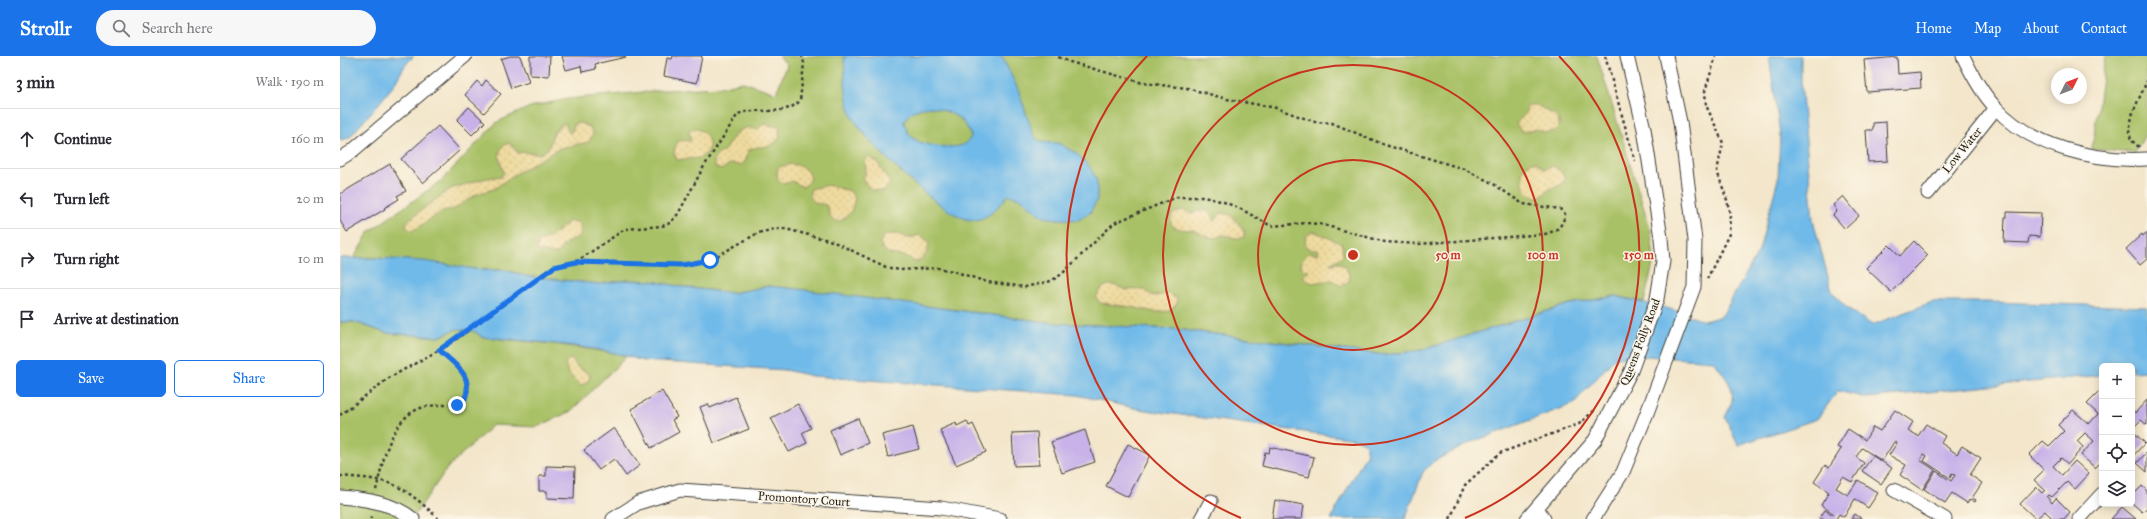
<!DOCTYPE html>
<html lang="en">
<head>
<meta charset="utf-8">
<style>
  :root { --surface:#fff; --page:#f7f7f7; --text:#2b2b33; --muted:#7c7c81; --line:#e1e1e2; --accent:#1a73e8 }
  body { margin:0; font-family:"IM FELL Great Primer",serif; background:var(--page); color:var(--text) }
  .controls { position:absolute; right:12px; bottom:12px; display:grid; overflow:hidden; border-radius:6px; box-shadow:0 2px 10px #0003 }
  .controls button { width:36px; height:36px; display:grid; place-items:center; padding:0; border:0; border-bottom:1px solid var(--line); background:var(--surface); color:var(--text); font:20px sans-serif }
  .compass { position:absolute; left:1711px; top:12px; width:36px; height:36px; border-radius:50%; background:var(--surface); box-shadow:0 2px 10px #0003; rotate:48deg }
  .stop { position:absolute; width:12px; height:12px; margin:-9px; border:3px solid #1a73e8; border-radius:50%; background:#fff }
  .stop.end { background:#1a73e8; border-color:#fff; box-shadow:0 1px 4px #0008 }
  .list { margin:0; padding:0; list-style:none }
  h2 { display:flex; justify-content:space-between; align-items:center; height:52px; margin:0; padding:0 16px; font-size:17px }
  h2 small { font-size:13px; font-weight:400; color:var(--muted) }
  .list li { display:grid; grid-template-columns:26px 1fr auto; gap:12px; align-items:center; box-sizing:border-box; height:60px; padding:0 16px; border-top:1px solid var(--line) }
  .list b { display:block; font-size:15px; white-space:nowrap }
  .list em { font-size:13px; font-style:normal; color:var(--muted) }
  .actions { display:flex; gap:8px; padding:12px 16px }
  .actions a { flex:1; padding:9px 0; border:1px solid var(--accent); border-radius:6px; text-align:center; font-size:14px; color:var(--accent) }
  .actions .main { background:var(--accent); color:#fff }
  .icon { flex:none; width:22px; height:22px; fill:none; stroke:currentColor; stroke-width:2; stroke-linecap:round; stroke-linejoin:round }
  .map { position:relative; flex:none; width:1807px; height:463px; overflow:hidden }
  header { display:flex; align-items:center; gap:24px; box-sizing:border-box; height:56px; padding:0 20px; background:var(--accent); color:#fff }
  header strong { font-size:19px }
  nav { display:flex; gap:22px; margin-inline-start:auto; font-size:14px }
  .search { width:280px; height:36px; background:var(--page); display:flex; align-items:center; gap:10px; box-sizing:border-box; padding:0 14px; border-radius:22px; color:var(--muted); font-size:15px }
  main { display:flex }
  aside { flex:1; background:var(--surface) }
  .map>svg:first-child { display:block }
  .grass { fill:#a9c166; stroke:#626e41 }
  .sand { fill:url(#sand-dots); stroke:#857b5d }
  .water { fill:#70bae9; stroke:#466b82; fill-rule:evenodd }
  .building { fill:#c8b2e9 }
  .lines { fill:none; stroke-linecap:round; stroke-linejoin:round }
  .minor-casing { stroke:#3c3a36; stroke-width:15 }
  .path { stroke:#3c3a36; stroke-width:2.5; stroke-dasharray:3 3; stroke-linecap:butt }
  .minor { stroke:#fff; stroke-width:13 }
  .route { stroke:#1a73e8; stroke-width:5 }
  .ring { fill:none; stroke:#c8321e; stroke-width:2 }
  .labels { text-anchor:middle; stroke-width:3; stroke-linejoin:round; paint-order:stroke }
  .street-label { font-size:12px; fill:#1c1c1c; stroke:#fcf5e5 }
  .centre { fill:#c8321e; stroke:#fcf5e5; stroke-width:2 }
  .ring-label { font-size:12px; text-anchor:middle; font-weight:bold; fill:#c8321e; stroke:#fcf5e5; stroke-width:3; stroke-linejoin:round; paint-order:stroke }
</style>
</head>
<body>
<header>
<strong>Strollr</strong>
<div class="search"><svg class="icon" aria-label="search" viewBox="0 0 24 24"><circle cx="10" cy="10" r="6"/><path d="M15 15l6 6"/></svg>Search here</div>
<nav><a>Home</a><a>Map</a><a>About</a><a>Contact</a></nav>
</header>
<main>
<aside>
<h2>3 min<small>Walk · 190 m</small></h2>
<ul class="list">
<li><svg class="icon" aria-label="ahead" viewBox="0 0 24 24"><path d="M12 20V5M6 11l6-6 6 6"/></svg><div><b>Continue</b></div><em>160 m</em></li>
<li><svg class="icon" aria-label="left" viewBox="0 0 24 24"><path d="M17 20v-9H6M10 6l-5 5 5 5"/></svg><div><b>Turn left</b></div><em>20 m</em></li>
<li><svg class="icon" aria-label="right" viewBox="0 0 24 24"><path d="M7 20v-9h11M14 6l5 5-5 5"/></svg><div><b>Turn right</b></div><em>10 m</em></li>
<li><svg class="icon" aria-label="arrive" viewBox="0 0 24 24"><path d="M6 21V4h12l-3 4 3 4H6"/></svg><div><b>Arrive at destination</b></div></li>
</ul>
<div class="actions"><a class="main">Save</a><a>Share</a></div>
</aside>
<div class="map">
<svg width="1807" height="463" viewBox="0 0 1807 463">
  <defs>
    <pattern id="sand-dots" width="8" height="8" patternUnits="userSpaceOnUse"><rect width="8" height="8" fill="#eeda9e"/><path d="M2 2h.1M6 6h.1" fill="none" stroke="#ccba88" stroke-width="1.8" stroke-linecap="round"/></pattern>
  </defs>
  <rect width="100%" height="100%" fill="#fcf5e5"/>
  <filter id="ink" filterUnits="userSpaceOnUse"><feTurbulence type="fractalNoise" baseFrequency=".025" numOctaves="2"/><feDisplacementMap in="SourceGraphic" scale="8" xChannelSelector="R" yChannelSelector="G"/><feConvolveMatrix kernelMatrix="1 2 1 2 8 2 1 2 1" color-interpolation-filters="sRGB"/></filter>
  <filter id="wash" filterUnits="userSpaceOnUse"><feTurbulence type="fractalNoise" baseFrequency=".012" numOctaves="4" result="noise"/><feDisplacementMap in="SourceGraphic" scale="16" xChannelSelector="R" yChannelSelector="G"/><feGaussianBlur stdDeviation="0.9" result="paint"/><feColorMatrix in="noise" values="0 0 0 0 0 0 0 0 0 0 0 0 0 0 0 0 0 1.4 0 .05"/><feComposite in="paint" operator="in"/></filter>
  <g filter="url(#wash)">
    <rect width="100%" height="100%" fill="#f3e6cb"/>
    <g class="grass">
      <polygon points="439,0 1257,0 1311,176 1314,204 1304,246 1275,240 1230,248 1082,294 1045,299 835,273 714,267 429,230 392,237 343,231 312,225 287,224 259,228 186,220 166,214 143,214 36,202 14,202 29,176 101,125 157,66 190,51 227,43 325,34 379,31 403,26 436,37 447,9"/>
      <polygon points="1765,0 1807,0 1807,75 1795,97 1752,93"/>
      <polygon points="0,266 14,266 46,277 99,281 116,273 134,275 142,281 214,288 288,299 231,355 197,371 153,369 108,411 72,463 0,463"/>
    </g>
    <g class="sand">
      <path d="M 1195,48 L 1216,60 L 1219,64 L 1219,71 C 1213,77 1204,78 1197,73 L 1185,76 L 1180,74 L 1176,67 L 1186,57 L 1187,50 Z"/>
      <path d="M 225,67 L 229,77 L 232,75 L 235,67 L 240,67 L 250,71 L 253,78 L 249,86 L 220,92 L 172,120 L 154,133 L 137,138 L 114,153 L 102,155 L 76,173 L 71,175 L 66,171 L 67,165 L 71,162 L 110,133 L 143,123 L 162,120 L 164,116 C 160,107 156,97 164,89 L 170,87 L 178,97 L 185,96 L 199,98 L 208,93 C 213,82 212,72 225,67 Z"/>
      <path d="M 423,68 L 439,71 L 440,80 C 432,95 420,88 409,94 L 406,104 L 402,109 L 390,108 L 381,114 L 375,111 C 371,97 382,99 386,92 C 393,81 401,66 417,74 Z"/>
      <path d="M 354,73 C 365,73 372,85 368,96 L 360,102 L 337,104 L 334,97 L 336,88 L 341,84 L 350,85 L 351,83 L 348,76 Z"/>
      <polygon points="529,101 537,106 550,127 544,135 531,134 523,124 526,114 525,105"/>
      <path d="M 1191,106 L 1196,106 L 1204,113 L 1213,110 C 1219,114 1226,118 1224,126 C 1220,130 1216,131 1210,133 C 1206,135 1203,141 1197,141 C 1182,141 1181,122 1183,112 Z"/>
      <path d="M 452,108 C 461,109 466,113 471,121 L 467,128 L 463,131 L 452,125 L 445,128 C 437,126 435,118 439,111 Z"/>
      <path d="M 488,129 L 510,135 L 515,143 L 511,156 L 501,165 C 487,166 491,157 486,149 L 475,147 L 469,140 L 471,133 Z"/>
      <path d="M 843,154 L 851,157 L 866,154 L 873,160 L 874,166 L 881,157 L 891,159 L 904,174 L 904,181 C 895,184 891,180 883,179 C 880,179 877,182 874,182 C 867,182 862,178 856,175 C 847,172 825,177 832,158 Z"/>
      <path d="M 230,165 L 238,166 C 246,180 236,181 228,186 C 216,193 223,202 206,196 C 202,195 200,196 197,194 C 196,183 205,184 212,180 C 218,176 223,169 230,165 Z"/>
      <polygon points="971,176 976,176 1002,188 1003,200 990,208 1000,207 1006,211 1010,221 1009,225 1001,230 992,224 972,227 964,223 963,220 969,215 962,213 961,209 963,202 969,197 978,198 979,196 978,193 972,194 966,191 965,181"/>
      <path d="M 550,178 L 558,178 L 568,182 L 580,179 L 588,185 C 591,193 584,203 576,206 C 572,205 570,202 567,201 C 556,198 543,201 540,186 L 544,180 Z"/>
      <polygon points="768,229 774,229 787,234 802,233 813,240 829,238 837,242 837,248 830,255 815,256 791,251 760,247 756,241 762,232"/>
      <polygon points="229,303 233,304 237,311 250,318 249,324 241,330 228,317 225,307"/>
    </g>
    <g class="water">
      <path d="M 0,0 L 74,0 C 61,11 60,22 49,35 C 37,51 22,66 9,82 L 0,84 Z"/>
      <path d="M 504,0 L 662,0 L 678,33 L 694,80 L 700,86 L 718,87 L 736,97 L 750,111 L 757,125 L 757,144 L 750,157 L 738,164 L 717,163 L 703,161 L 680,142 L 668,139 C 658,152 645,168 626,163 C 600,157 523,84 512,60 C 504,43 505,19 504,0 ZM 591,51 C 609,55 626,62 631,81 C 629,83 627,87 625,88 C 614,94 582,90 573,82 C 568,78 566,72 564,66 C 571,53 578,53 591,51 Z"/>
      <path d="M 1429,0 L 1461,0 L 1461,27 L 1473,164 L 1492,236 L 1506,251 L 1532,269 L 1592,246 L 1650,246 L 1807,251 L 1807,315 L 1792,316 L 1792,310 L 1762,310 L 1762,319 L 1527,342 L 1498,335 L 1477,363 L 1398,389 L 1385,361 C 1400,334 1390,329 1374,305 L 1306,300 L 1275,302 L 1233,348 L 1132,386 L 1094,405 L 1083,416 L 1065,463 L 991,463 L 1027,397 L 1025,387 L 1016,383 L 798,353 L 737,339 L 472,320 L 445,314 L 303,305 C 257,289 192,286 142,281 L 134,275 L 116,273 L 99,281 L 46,277 L 14,266 L 0,266 L 0,202 L 36,202 L 84,205 L 142,214 L 166,214 L 186,220 L 259,228 L 287,224 L 312,225 L 343,231 L 392,237 L 429,230 L 458,233 L 714,267 L 835,273 L 1045,299 L 1082,294 L 1230,248 L 1275,240 L 1330,253 L 1364,265 L 1382,260 L 1419,195 L 1438,123 L 1440,78 Z"/>
    </g>
    <g id="blocks">
      <g class="building">
        <polygon points="170,0 180,0 189,26 171,32 161,3"/>
        <polygon points="190,0 210,0 209,20 190,19"/>
        <polygon points="222,0 286,0 286,1 255,8 256,13 242,16 241,10 226,14"/>
        <polygon points="333,0 362,0 357,27 324,20 327,2 332,3"/>
        <polygon points="1557,1 1558,18 1580,16 1581,32 1527,36 1524,4"/>
        <polygon points="146,24 161,38 144,57 125,39 137,25 142,30"/>
        <polygon points="129,51 145,66 132,79 117,64"/>
        <polygon points="1546,66 1548,105 1528,106 1526,74 1533,74 1533,67"/>
        <polygon points="98,70 120,94 83,127 61,103"/>
        <polygon points="50,108 66,135 57,140 59,143 44,152 45,153 7,176 0,165 0,138"/>
        <polygon points="1503,140 1519,160 1505,173 1493,159 1497,155 1493,149"/>
        <polygon points="1667,156 1701,157 1700,181 1689,180 1688,187 1664,186 1665,161 1667,161"/>
        <polygon points="1807,176 1807,203 1800,209 1786,193 1802,178 1803,180"/>
        <polygon points="1574,185 1588,199 1551,236 1526,212 1549,189 1560,200"/>
        <polygon points="1762,333 1762,405 1755,412 1741,399 1754,385 1745,377 1737,385 1743,391 1728,408 1721,402 1713,410 1722,419 1735,405 1749,418 1735,433 1727,426 1712,441 1709,439 1707,441 1712,447 1716,442 1730,456 1724,463 1713,463 1705,455 1696,463 1680,448 1696,431 1702,437 1705,434 1694,424 1704,414 1689,399 1703,385 1709,390 1724,375 1718,369 1733,354 1749,368 1758,358 1747,348"/>
        <polygon points="322,335 337,361 332,364 339,376 311,392 291,353"/>
        <polygon points="396,341 409,373 374,387 360,351 368,348 370,352"/>
        <polygon points="1807,344 1807,369 1801,364 1792,373 1792,353 1795,357"/>
        <polygon points="458,348 471,372 462,377 467,387 449,396 431,362"/>
        <polygon points="1555,354 1573,366 1568,374 1578,380 1586,368 1605,380 1601,387 1617,398 1622,390 1641,402 1630,419 1642,427 1632,442 1636,444 1635,446 1630,443 1627,447 1612,437 1605,447 1584,433 1596,415 1611,425 1615,419 1612,418 1610,422 1584,405 1587,400 1584,398 1580,404 1595,414 1582,434 1560,419 1566,409 1549,399 1557,387 1554,386 1542,405 1522,392 1516,401 1524,407 1512,426 1503,421 1496,432 1508,439 1518,424 1538,437 1528,452 1515,443 1504,461 1499,458 1496,463 1479,463 1485,454 1493,459 1494,458 1481,449 1489,436 1474,426 1485,409 1489,412 1501,393 1497,391 1508,373 1525,384 1533,371 1540,375"/>
        <polygon points="518,362 528,387 500,399 490,374"/>
        <polygon points="627,365 629,370 633,368 646,396 616,409 600,374 616,367 617,370"/>
        <polygon points="573,371 579,393 548,401 542,379"/>
        <polygon points="274,372 300,409 286,420 274,403 259,414 244,394"/>
        <polygon points="745,374 755,406 722,417 711,386"/>
        <polygon points="1792,375 1805,387 1792,401"/>
        <polygon points="697,376 699,409 674,410 672,377"/>
        <polygon points="788,388 810,399 788,441 766,430"/>
        <polygon points="930,391 974,401 969,421 922,410 925,396 929,397"/>
        <polygon points="1807,396 1807,416 1797,407"/>
        <polygon points="1533,400 1552,412 1541,428 1522,415"/>
        <polygon points="206,410 235,411 234,443 207,442 207,435 199,435 199,420 206,420"/>
        <polygon points="1802,430 1807,435 1807,452 1802,456 1792,447 1792,440"/>
        <polygon points="935,444 964,449 962,463 932,463"/>
        <polygon points="1782,451 1796,463 1771,463"/>
        <polygon points="1515,458 1522,463 1511,463"/>
      </g>
    </g>
  </g>
  <g filter="url(#ink)">
    <use href="#blocks" fill-opacity="0" stroke="#3c3a36" stroke-width="1"/>
    <g class="lines">
      <g class="minor-casing">
        <g id="minor">
          <path d="M 1623,0 C 1632,19 1641,36 1655,51 C 1691,91 1755,106 1807,103"/>
          <polyline points="0,103 11,96 125,0"/>
          <polyline points="1588,137 1656,52"/>
          <polyline points="1554,434 1605,463"/>
          <path d="M 0,441 C 24,443 54,447 73,463"/>
          <polyline points="1197,452 1204,463"/>
          <polyline points="273,463 298,447 340,434 601,452 660,463"/>
          <polyline points="861,463 871,445"/>
          <polyline points="1187,463 1255,384 1291,315 1317,243 1323,205 1321,182 1304,73 1287,0"/>
          <polyline points="1253,463 1283,416 1307,357 1354,231 1355,184 1340,66 1326,0"/>
          <polyline points="1739,463 1762,438"/>
        </g>
      </g>
      <g class="path">
        <polyline points="1265,0 1295,105"/>
        <polyline points="1799,91 1791,84 1789,75 1793,56 1807,25"/>
        <path d="M 236,206 L 285,173 L 322,170 L 330,167 L 338,158 L 363,112 L 398,58 C 419,50 442,62 460,45 L 464,7 L 462,0"/>
        <polyline points="1367,223 1389,178 1390,159 1387,144 1377,115 1383,87 1366,49 1365,35 1376,0"/>
        <path d="M 0,359 L 49,322 L 108,289 L 213,211 L 236,206 L 342,209 L 370,204 L 418,177 L 435,173 L 446,173 L 492,185 L 546,211 L 559,214 L 598,212 L 613,215 L 647,226 L 685,231 L 711,225 L 722,218 L 774,167 L 837,141 L 864,141 L 884,146 L 901,153 L 931,170 L 967,167 L 980,168 L 1045,186 L 1078,188 L 1205,178 C 1217,175 1223,170 1225,158 L 1220,153 L 1183,148 L 1152,127 L 1124,113 L 1045,89 L 992,67 L 975,66 L 936,52 L 887,43 L 847,32 L 803,27 L 730,6 L 716,0"/>
        <path d="M 0,420 C 23,422 48,422 68,437 C 79,444 89,454 99,463"/>
        <path d="M 36,434 C 42,410 47,379 66,361 C 78,350 90,349 106,349 C 109,349 114,349 118,348 C 122,347 124,344 126,340 C 135,321 112,306 99,294"/>
        <polyline points="31,463 31,457"/>
        <polyline points="1110,463 1125,429 1160,397 1239,368 1256,353"/>
      </g>
      <use href="#minor" class="minor"/>
    </g>
  </g>
  <g class="lines" filter="url(#ink)">
    <path class="route" d="M 117,349 L 124,345 C 135,320 116,309 99,294 L 214,211 L 236,206 L 342,209 L 370,204"/>
  </g>
  <g class="ring">
    <circle cx="1013" cy="199" r="95"/>
    <circle cx="1013" cy="199" r="190"/>
    <path d="M901 462A286 286 0 0 1 807 0M1219 0A286 286 0 0 1 1125 462"/>
  </g>
  <g class="labels">
    <g class="street-label">
      <text transform="translate(1622 94) rotate(-51)" y="4">Low Water</text>
      <text transform="translate(1300 286) rotate(-69)" y="4">Queens Folly Road</text>
      <text transform="translate(464 443) rotate(4)" y="4">Promontory Court</text>
    </g>
  </g>
  <circle cx="1013" cy="199" r="6" class="centre"/>
  <g class="ring-label">
    <text x="1108" y="203">50 m</text>
    <text x="1203" y="203">100 m</text>
    <text x="1299" y="203">150 m</text>
  </g>
</svg>
<div class="controls">
<button>+</button>
<button>−</button>
<button><svg class="icon" aria-label="locate" viewBox="0 0 24 24"><circle cx="12" cy="12" r="6"/><path d="M12 2v4M12 18v4M2 12h4M18 12h4"/></svg></button>
<button><svg class="icon" aria-label="layers" viewBox="0 0 24 24"><path d="M12 4l9 5-9 5-9-5zM3 14l9 5 9-5"/></svg></button>
</div>
<svg class="compass" viewBox="-18 -18 36 36"><path d="M0-13l5 13h-10z" fill="#e53935"/><path d="M0 13l5-13h-10z" fill="#7c7c81"/></svg>
<div class="stop" style="left:370px;top:204px"></div>
<div class="stop end" style="left:117px;top:349px"></div>
</div>
</main>
</body>
</html>
